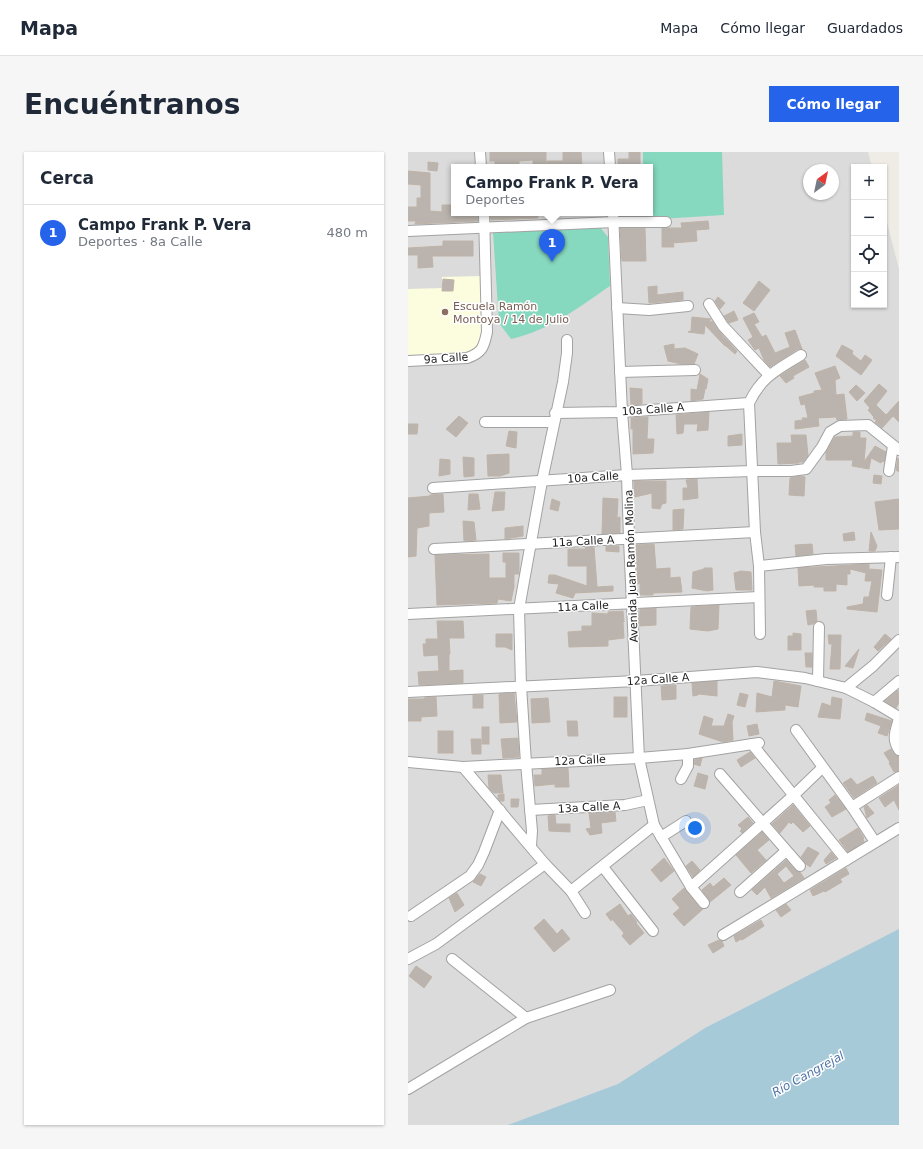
<!DOCTYPE html>
<html lang="es">
<head>
<meta charset="utf-8">
<style>
  :root { --surface:#fff; --page:#f6f6f7; --text:#1f2937; --muted:#747a83; --line:#e0e1e3; --accent:#2563eb }
  body { margin:0; font-family:"DejaVu Sans",sans-serif; background:var(--page); color:var(--text) }
  .controls { position:absolute; right:12px; top:12px; display:grid; overflow:hidden; border-radius:0px; box-shadow:0 1px 3px #0004 }
  .controls button { width:36px; height:36px; display:grid; place-items:center; padding:0; border:0; border-bottom:1px solid var(--line); background:var(--surface); color:var(--text); font:20px sans-serif }
  .compass { position:absolute; left:395px; top:12px; width:36px; height:36px; border-radius:50%; background:var(--surface); box-shadow:0 1px 3px #0004; rotate:33deg }
  .you { position:absolute; left:287px; top:676px; width:14px; height:14px; margin:-10px; border:3px solid #fff; border-radius:50%; background:#1a73e8; box-shadow:0 0 0 6px #1a73e833 }
  .badge { display:grid; place-items:center; width:26px; height:26px; border-radius:50%; background:var(--accent); color:#fff; font-size:13px; font-weight:700 }
  .pin { position:absolute; translate:-50% -33px; filter:drop-shadow(0 1px 2px #0008) }
  .pin::after { content:''; position:absolute; top:21px; width:14px; height:12px; background:inherit; clip-path:polygon(0 0,100% 0,50% 100%) }
  .popup { position:absolute; left:43px; top:12px; width:202px; height:52px; box-sizing:border-box; display:grid; place-content:center; border-radius:0px; background:var(--surface); filter:drop-shadow(0 1px 3px #0005); font-size:13px; white-space:nowrap; color:var(--muted) }
  .popup b { font-size:15px; color:var(--text) }
  .popup::after { content:''; position:absolute; left:50%; top:100%; margin-left:-8px; border:8px solid transparent; border-top-color:var(--surface) }
  .list { margin:0; padding:0; list-style:none }
  h2 { display:flex; justify-content:space-between; align-items:center; height:52px; margin:0; padding:0 16px; font-size:17px }
  h2 small { font-size:13px; font-weight:400; color:var(--muted) }
  .list li { display:grid; grid-template-columns:26px 1fr auto; gap:12px; align-items:center; box-sizing:border-box; height:56px; padding:0 16px; border-top:1px solid var(--line) }
  .list b { display:block; font-size:15px; white-space:nowrap }
  .list p { margin:0; font-size:13px; white-space:nowrap; color:var(--muted) }
  .list em { font-size:13px; font-style:normal; color:var(--muted) }
  .icon { flex:none; width:22px; height:22px; fill:none; stroke:currentColor; stroke-width:2; stroke-linecap:round; stroke-linejoin:round }
  .map { position:relative; flex:none; width:491px; height:973px; overflow:hidden; border-radius:0px }
  header { display:flex; align-items:center; gap:24px; box-sizing:border-box; height:56px; padding:0 20px; background:var(--surface); border-bottom:1px solid var(--line) }
  header strong { font-size:19px }
  nav { display:flex; gap:22px; margin-inline-start:auto; font-size:14px }
  .intro { display:flex; align-items:center; justify-content:space-between; box-sizing:border-box; height:96px; padding:0 24px }
  h1 { margin:0; font-size:28px }
  .button { padding:10px 18px; border-radius:0px; background:var(--accent); color:#fff; font-size:14px; font-weight:700 }
  main { display:flex; gap:24px; padding:0 24px }
  aside { flex:1; background:var(--surface); border-radius:0px; box-shadow:0 1px 3px #0004 }
  .map>svg:first-child { display:block }
  .residential { fill:#dcdbdb; fill-rule:evenodd }
  .education { fill:#fbfdde }
  .pitch { fill:#86d9bf }
  .water { fill:#a7cad9 }
  .building { fill:#bbb4ae; stroke:#bfb3a7; fill-rule:evenodd }
  .lines { fill:none; stroke-linecap:round; stroke-linejoin:round }
  .minor-casing { stroke:#a2a2a2; stroke-width:12 }
  .minor { stroke:#fff; stroke-width:10 }
  .education-dot { fill:#8d6e63; stroke:#fff; stroke-width:1.5 }
  .labels { text-anchor:middle; stroke-width:3; stroke-linejoin:round; paint-order:stroke }
  .education-label { font-size:11px; fill:#785e54; stroke:#fff; text-anchor:start }
  .street-label { font-size:11px; fill:#1e1e1e; stroke:#fff }
  .water-label { font-size:12px; font-style:italic; fill:#5075a8; stroke:#fff }
</style>
</head>
<body>
<header>
<strong>Mapa</strong>
<nav><a>Mapa</a><a>Cómo llegar</a><a>Guardados</a></nav>
</header>
<div class="intro"><h1>Encuéntranos</h1><a class="button">Cómo llegar</a></div>
<main>
<aside>
<h2>Cerca<small></small></h2>
<ul class="list">
<li><span class="badge">1</span><div><b>Campo Frank P. Vera</b><p>Deportes · 8a Calle</p></div><em>480 m</em></li>
</ul>
</aside>
<div class="map">
<svg width="491" height="973" viewBox="0 0 491 973">
  <rect width="100%" height="100%" fill="#eeece4"/>
  <path class="residential" d="M 0,0 L 460,0 L 464,15 L 446,15 L 446,153 L 476,153 L 476,59 L 491,117 L 491,783 L 236,973 L 0,973 ZM 46,15 L 242,15 L 242,61 L 46,61 ZM 401,18 L 425,18 L 425,42 L 401,42 Z"/>
  <polygon class="education" points="72,124 76,182 66,201 0,205 0,137 34,136 34,125"/>
  <g class="pitch">
    <polygon points="235,0 314,0 316,63 237,68 236,61 242,61 242,15 235,15"/>
    <path d="M 191,74 L 200,85 L 202,134 C 170,156 142,178 103,187 L 91,171 L 85,80 Z"/>
  </g>
  <polygon class="water" points="491,777 491,973 100,973 210,932 297,876"/>
  <g class="building">
    <polygon points="82,0 138,0 138,15 125,15 125,8 111,9 111,15 87,15 87,9 82,9"/>
    <polygon points="155,0 173,0 174,15 139,15 139,9 155,9"/>
    <polygon points="221,0 232,0 232,15 210,15 210,7 221,7"/>
    <polygon points="20,10 30,11 29,19 20,18"/>
    <polygon points="0,19 22,21 22,59 34,60 34,53 46,53 46,61 70,61 70,69 7,72 8,69 0,69 0,55 9,55 9,46 13,46 13,33 0,32"/>
    <polygon points="82,61 130,61 130,66 83,68"/>
    <polygon points="300,69 301,77 288,78 289,89 265,91 266,95 254,95 254,76 274,76 273,71"/>
    <polygon points="212,76 237,76 238,109 214,109"/>
    <polygon points="35,89 65,89 65,104 24,104 25,115 10,116 10,103 0,103 0,96 35,94"/>
    <polygon points="35,127 46,128 45,139 34,139"/>
    <polygon points="351,129 362,138 346,159 335,151"/>
    <polygon points="249,134 249,143 275,140 275,148 241,151 240,135"/>
    <polygon points="310,145 317,151 312,157 307,149"/>
    <polygon points="326,159 330,168 321,171 316,164"/>
    <polygon points="346,161 351,170 346,172 354,185 358,183 367,201 382,195 377,181 387,178 394,197 390,197 362,215 356,208 351,196 347,198 340,188 345,185 335,166"/>
    <polygon points="284,165 303,167 300,171 304,169 310,178 329,199 327,202 318,194 317,194 297,173 296,182 280,180 283,179"/>
    <polygon points="266,192 266,197 277,196 290,202 286,212 273,212 260,209 256,194"/>
    <polygon points="434,193 445,199 444,202 453,209 457,203 464,208 453,223 428,204"/>
    <polygon points="397,208 401,215 385,224 386,226 378,231 372,224"/>
    <polygon points="427,214 432,226 427,228 428,243 436,242 439,267 429,268 428,265 410,266 411,274 387,277 387,269 395,268 394,266 400,266 397,252 393,253 391,245 406,241 406,239 414,238 407,221"/>
    <polygon points="292,222 300,227 298,237 297,237 295,247 283,249 283,237 289,238"/>
    <polygon points="471,232 479,239 468,253 478,263 491,249 491,270 485,264 474,276 467,270 469,269 465,266 466,265 460,258 462,256 456,249"/>
    <polygon points="448,233 457,241 449,249 441,240"/>
    <polygon points="222,236 234,237 234,252 223,253"/>
    <polygon points="301,260 300,278 289,279 290,272 276,272 275,281 269,282 268,263"/>
    <polygon points="51,264 60,271 48,285 38,277"/>
    <polygon points="240,265 239,287 246,287 245,301 225,302 225,277 223,277 223,266"/>
    <polygon points="0,272 10,272 9,282 0,282"/>
    <polygon points="101,279 109,280 108,296 98,294"/>
    <polygon points="445,280 452,280 452,286 458,286 456,310 467,294 478,300 476,310 474,309 473,311 463,306 461,317 444,314 445,308 418,308 418,300 427,285 445,284"/>
    <polygon points="334,282 334,293 320,294 320,284"/>
    <polygon points="383,283 398,283 400,304 395,310 391,310 391,311 370,312 369,291 384,291"/>
    <polygon points="101,302 101,321 92,324 80,324 79,303"/>
    <polygon points="55,305 66,306 66,324 56,325"/>
    <polygon points="490,306 491,307 491,320 488,318"/>
    <polygon points="32,307 42,308 42,322 31,324"/>
    <polygon points="466,323 474,324 473,332 465,331"/>
    <polygon points="392,324 397,325 396,344 381,343 382,326"/>
    <polygon points="289,327 290,346 275,348 275,336 280,336 278,328"/>
    <polygon points="226,329 258,329 258,351 254,352 252,357 244,356 244,341 227,345"/>
    <polygon points="87,340 97,340 96,358 84,359"/>
    <polygon points="35,342 36,360 21,361 21,374 9,376 8,404 0,405 0,346 22,344 22,343"/>
    <polygon points="61,342 70,342 72,357 60,358"/>
    <polygon points="195,346 210,347 209,366 212,365 212,381 194,382"/>
    <polygon points="144,347 152,350 150,359 142,357"/>
    <polygon points="491,347 491,377 471,378 467,350"/>
    <polygon points="276,357 275,377 265,378 265,358"/>
    <polygon points="55,369 66,370 68,388 56,389"/>
    <polygon points="115,374 115,384 97,387 97,376"/>
    <polygon points="446,380 447,388 436,389 435,382"/>
    <polygon points="463,380 469,394 467,399 461,399"/>
    <polygon points="246,392 248,417 262,416 262,426 272,425 274,440 245,441 245,443 232,443 232,431 230,432 228,393"/>
    <polygon points="404,392 405,402 388,404 387,393"/>
    <polygon points="198,394 211,394 211,400 198,399"/>
    <polygon points="177,395 186,395 189,435 205,434 205,439 167,441 165,446 148,441 151,432 140,431 141,423 147,423 179,434 179,414 160,414 160,397 178,397"/>
    <polygon points="95,401 111,401 111,422 106,422 106,435 103,449 90,447 89,451 29,453 27,403 81,402 81,426 98,426 98,410 95,410"/>
    <polygon points="461,412 461,417 474,418 469,460 439,457 439,455 455,452 456,445 461,445 464,429 457,429 458,421 442,417 442,422 439,422 439,433 428,432 428,439 416,439 416,435 406,435 406,433 391,434 390,416"/>
    <polygon points="296,416 304,416 305,438 299,439 284,436 285,420 296,417"/>
    <polygon points="333,419 343,420 344,438 328,438 326,421"/>
    <polygon points="311,453 310,477 300,479 282,477 283,455"/>
    <polygon points="248,456 248,473 231,474 232,457"/>
    <polygon points="408,458 409,469 405,472 400,473 398,459"/>
    <polygon points="215,459 216,470 215,470 216,486 200,488 200,494 161,495 160,480 174,479 174,474 184,474 184,461 200,462 200,460"/>
    <polygon points="29,469 55,469 56,486 41,486 42,502 41,502 41,519 55,518 55,531 11,533 10,520 31,519 30,503 16,504 15,492 18,492 18,487 30,487"/>
    <polygon points="385,481 393,482 393,498 380,498 380,484 385,484"/>
    <polygon points="88,482 104,482 104,498 97,495 88,495"/>
    <polygon points="477,482 483,487 470,499 466,495"/>
    <polygon points="420,483 433,483 432,517 422,517 424,492 421,492"/>
    <polygon points="451,497 445,516 437,514"/>
    <polygon points="397,501 404,501 404,515 398,515"/>
    <polygon points="309,529 309,544 291,542 290,543 285,544 284,531"/>
    <polygon points="366,529 393,534 390,555 377,553 377,558 348,560 349,541 364,545"/>
    <polygon points="268,533 268,547 254,548 253,534"/>
    <polygon points="490,538 491,551 488,556 477,549"/>
    <polygon points="106,541 109,570 92,571 91,542"/>
    <polygon points="332,541 340,543 337,555 329,553"/>
    <rect x="65" y="543" width="10" height="13"/>
    <polygon points="28,545 29,564 13,565 13,569 0,569 0,547 16,547 16,546"/>
    <rect x="206" y="545" width="13" height="20"/>
    <polygon points="424,545 434,547 432,567 410,565 414,551 423,554"/>
    <polygon points="140,546 142,570 124,571 123,547"/>
    <polygon points="459,561 484,569 479,584 470,581 473,574 457,568"/>
    <polygon points="320,562 326,564 324,570 325,588 315,590 291,582 296,564 305,567 303,574 316,574"/>
    <polygon points="159,569 169,569 170,584 160,584"/>
    <polygon points="349,572 351,582 341,584 339,574"/>
    <rect x="74" y="575" width="7" height="17"/>
    <rect x="30" y="579" width="15" height="22"/>
    <polygon points="110,586 111,605 95,606 93,587"/>
    <polygon points="63,587 73,587 73,602 64,602"/>
    <polygon points="483,597 487,603 491,604 491,619 486,620 481,611 482,610 476,601"/>
    <polygon points="342,600 347,606 333,615 329,608"/>
    <polygon points="294,606 292,614 286,612 286,608"/>
    <polygon points="160,616 161,635 147,635 147,632 127,634 126,623 134,623 134,617"/>
    <polygon points="290,621 300,624 297,637 286,634"/>
    <polygon points="80,623 93,623 95,641 86,641 81,636"/>
    <polygon points="465,624 469,631 446,646 435,631 443,626 449,633"/>
    <polygon points="491,633 491,658 486,648 477,655 471,646"/>
    <polygon points="96,642 96,649 92,649 90,646 90,643"/>
    <polygon points="427,643 438,657 424,665 417,655 423,651 421,648"/>
    <polygon points="103,647 111,647 110,655 103,655"/>
    <polygon points="385,653 402,674 395,680 385,670 383,672 381,670 372,681 364,672"/>
    <polygon points="459,653 466,661 459,666 456,655"/>
    <polygon points="207,660 208,669 193,671 194,681 182,683 178,677 183,676 181,661"/>
    <polygon points="147,663 148,672 162,672 162,680 141,679 140,664"/>
    <polygon points="340,665 345,671 334,681 332,679 334,677 330,673"/>
    <polygon points="450,676 456,686 455,687 456,690 440,700 431,688"/>
    <polygon points="354,680 361,688 349,698 358,708 343,721 328,703"/>
    <polygon points="400,695 411,701 402,715 398,712 393,705"/>
    <polygon points="423,700 428,706 418,712 416,708"/>
    <polygon points="256,706 266,719 253,730 243,718"/>
    <path d="M 378,708 L 387,718 L 392,720 L 396,726 L 363,746 L 357,735 L 349,743 L 344,738 ZM 378,714 L 386,724 L 376,731 L 369,722 Z"/>
    <polygon points="284,709 292,718 285,725 278,714"/>
    <polygon points="438,716 441,722 432,727 434,730 417,740 416,739 405,744 402,738"/>
    <polygon points="72,722 78,725 73,734 65,730"/>
    <polygon points="316,726 323,733 302,750 294,738 302,731 305,735"/>
    <polygon points="276,736 291,755 295,757 276,774 265,762 272,756 264,747"/>
    <polygon points="49,741 56,753 47,760 41,746"/>
    <polygon points="212,752 220,764 223,762 229,770 228,771 236,781 222,793 214,784 216,781 204,767 203,769 198,762"/>
    <polygon points="378,752 383,758 373,765 368,758"/>
    <polygon points="136,767 149,782 154,777 162,787 146,800 126,776"/>
    <polygon points="353,768 356,774 334,788 333,787 328,790 326,784"/>
    <polygon points="311,788 314,789 316,794 305,801 300,793"/>
    <polygon points="8,814 24,825 16,836 1,824"/>
  </g>
  <g class="lines">
    <g class="minor-casing">
      <g id="minor">
        <polyline points="72,0 73,15"/>
        <polyline points="201,0 202,15"/>
        <polyline points="205,61 214,260 219,323 221,387 231,606 246,673 283,735 296,751"/>
        <polyline points="0,79 206,70 258,70"/>
        <polyline points="301,152 315,174 361,223"/>
        <polyline points="209,156 241,158 280,154"/>
        <path d="M 0,209 L 59,206 C 74,201 76,195 79,180 L 76,61"/>
        <polyline points="212,220 287,218"/>
        <polyline points="147,261 214,260 341,251"/>
        <polyline points="77,270 145,270"/>
        <polyline points="481,319 485,294"/>
        <polyline points="25,336 219,323 345,319 383,319 398,317 414,295 422,280 432,274 460,273 491,298"/>
        <polyline points="26,397 347,380"/>
        <polyline points="351,414 418,407 491,405"/>
        <polyline points="479,443 483,405"/>
        <polyline points="0,462 351,445"/>
        <path d="M 352,482 L 351,414 L 347,380 L 341,251 C 354,224 369,218 393,203"/>
        <polyline points="410,529 411,475"/>
        <polyline points="438,536 465,514 491,488"/>
        <polyline points="0,540 228,529 349,520 397,526 438,536 466,550 491,565"/>
        <polyline points="466,550 491,529"/>
        <path d="M 491,566 C 488,579 483,586 491,598"/>
        <polyline points="388,578 444,655 467,690"/>
        <polyline points="344,592 438,708"/>
        <polyline points="0,610 55,615 231,606 280,602 351,591"/>
        <polyline points="55,615 137,712 163,739 177,761"/>
        <polyline points="312,622 392,714"/>
        <polyline points="273,627 280,614 280,602"/>
        <polyline points="444,655 491,625"/>
        <polyline points="122,658 217,653 240,648"/>
        <polyline points="253,685 278,669"/>
        <polyline points="123,694 124,679 118,611 113,534 111,457 134,329 155,230 159,201 159,188"/>
        <polyline points="195,715 245,779"/>
        <polyline points="283,735 386,643 414,616"/>
        <polyline points="163,739 246,673"/>
        <polyline points="332,740 378,699"/>
        <polyline points="3,764 62,724 70,713 76,700 92,658"/>
        <polyline points="315,783 491,676"/>
        <polyline points="0,807 28,792 137,712"/>
        <polyline points="44,807 118,866"/>
        <polyline points="0,937 118,866 202,838"/>
      </g>
    </g>
    <use href="#minor" class="minor"/>
  </g>
  <circle class="education-dot" cx="37" cy="160" r="4"/>
  <g class="labels">
    <g class="education-label">
      <text x="45" y="158">Escuela Ramón<tspan x="45" dy="13">Montoya / 14 de Julio</tspan></text>
    </g>
    <g class="street-label">
      <text transform="translate(38 206) rotate(-4)" y="4">9a Calle</text>
      <text transform="translate(245 257) rotate(-4)" y="4">10a Calle A</text>
      <text transform="translate(185 325) rotate(-4)" y="4">10a Calle</text>
      <text transform="translate(175 389) rotate(-3)" y="4">11a Calle A</text>
      <text transform="translate(223 414) rotate(-92)" y="4">Avenida Juan Ramón Molina</text>
      <text transform="translate(175 454) rotate(-3)" y="4">11a Calle</text>
      <text transform="translate(250 527) rotate(-4)" y="4">12a Calle A</text>
      <text transform="translate(172 608) rotate(-3)" y="4">12a Calle</text>
      <text transform="translate(181 655) rotate(-3)" y="4">13a Calle A</text>
    </g>
    <g class="water-label">
      <text transform="translate(400 922) rotate(-29)" y="4">Río Cangrejal</text>
    </g>
  </g>
</svg>
<div class="controls">
<button>+</button>
<button>−</button>
<button><svg class="icon" aria-label="locate" viewBox="0 0 24 24"><circle cx="12" cy="12" r="6"/><path d="M12 2v4M12 18v4M2 12h4M18 12h4"/></svg></button>
<button><svg class="icon" aria-label="layers" viewBox="0 0 24 24"><path d="M12 4l9 5-9 5-9-5zM3 14l9 5 9-5"/></svg></button>
</div>
<svg class="compass" viewBox="-18 -18 36 36"><path d="M0-13l5 13h-10z" fill="#e53935"/><path d="M0 13l5-13h-10z" fill="#747a83"/></svg>
<div class="you"></div>
<div class="pin badge" style="left:144px;top:110px">1</div>
<div class="popup"><b>Campo Frank P. Vera</b>Deportes</div>
</div>
</main>
</body>
</html>
